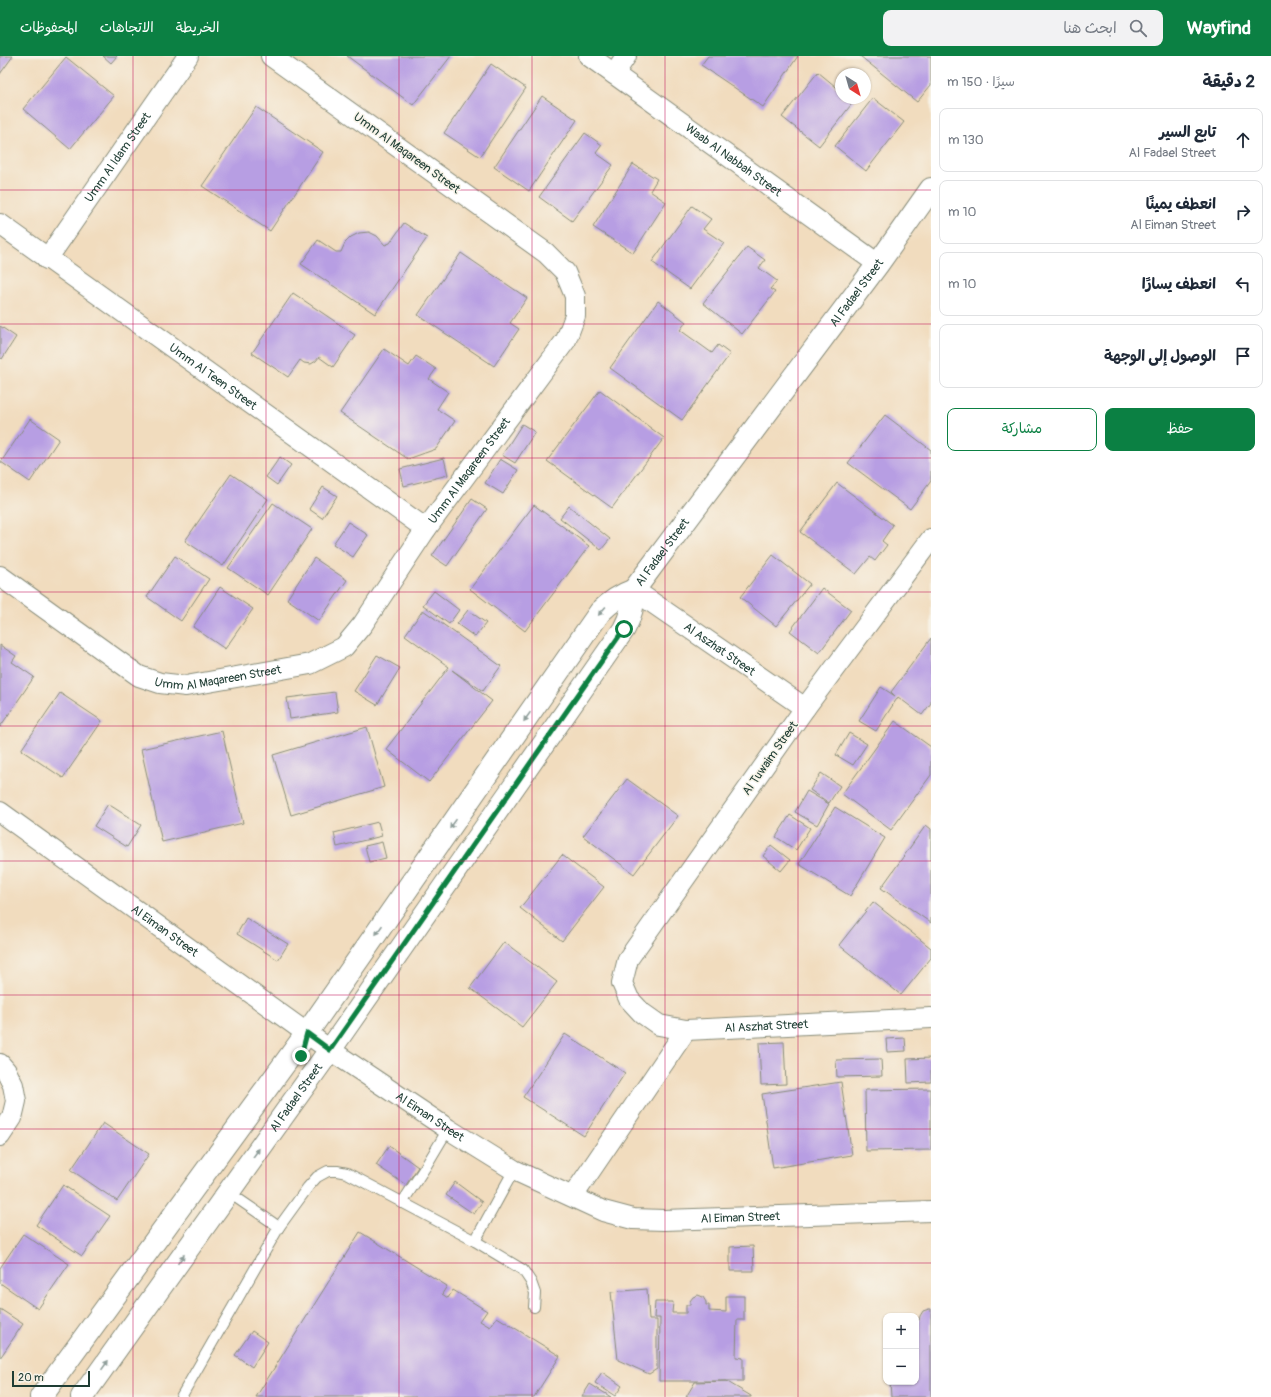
<!DOCTYPE html>
<html lang="ar">
<head>
<meta charset="utf-8">
<style>
  :root { --surface:#fff; --page:#f2f2f3; --text:#1f2937; --muted:#747a83; --line:#e0e1e3; --accent:#0b8043 }
  body { margin:0; font-family:Pangolin,"Playpen Sans Arabic",sans-serif; background:var(--page); color:var(--text); direction:rtl }
  .controls { position:absolute; right:12px; bottom:12px; display:grid; overflow:hidden; border-radius:8px; box-shadow:0 1px 3px #0004 }
  .controls button { width:36px; height:36px; display:grid; place-items:center; padding:0; border:0; border-bottom:1px solid var(--line); background:var(--surface); color:var(--text); font:20px sans-serif }
  .compass { position:absolute; left:835px; top:12px; width:36px; height:36px; border-radius:50%; background:var(--surface); box-shadow:0 1px 3px #0004; rotate:143deg }
  .scale { position:absolute; left:12px; bottom:10px; width:78px; box-sizing:border-box; padding-left:4px; border:2px solid #1f3d34; border-top:0; font-size:11px; line-height:14px; white-space:nowrap; color:#1f3d34; -webkit-text-stroke:3px #f7f3e8; paint-order:stroke }
  .stop { position:absolute; width:12px; height:12px; margin:-9px; border:3px solid #0b8043; border-radius:50%; background:#fff }
  .stop.end { background:#0b8043; border-color:#fff; box-shadow:0 1px 4px #0008 }
  .list { margin:0; padding:0; list-style:none }
  h2 { display:flex; justify-content:space-between; align-items:center; height:52px; margin:0; padding:0 16px; font-size:17px }
  h2 small { font-size:13px; font-weight:400; color:var(--muted) }
  .list li { display:grid; grid-template-columns:26px 1fr auto; gap:12px; align-items:center; box-sizing:border-box; height:64px; margin:0 8px 8px; padding:0 8px; border:1px solid var(--line); border-radius:8px }
  .list b { display:block; font-size:15px; white-space:nowrap }
  .list p { margin:0; font-size:13px; white-space:nowrap; color:var(--muted) }
  .list em { font-size:13px; font-style:normal; color:var(--muted) }
  .actions { display:flex; gap:8px; padding:12px 16px }
  .actions a { flex:1; padding:9px 0; border:1px solid var(--accent); border-radius:8px; text-align:center; font-size:14px; color:var(--accent) }
  .actions .main { background:var(--accent); color:#fff }
  .icon { flex:none; width:22px; height:22px; fill:none; stroke:currentColor; stroke-width:2; stroke-linecap:round; stroke-linejoin:round }
  .map { position:relative; flex:none; width:931px; height:1341px; overflow:hidden; direction:ltr }
  header { display:flex; align-items:center; gap:24px; box-sizing:border-box; height:56px; padding:0 20px; background:var(--accent); color:#fff }
  header strong { font-size:19px }
  nav { display:flex; gap:22px; margin-inline-start:auto; font-size:14px }
  .search { width:280px; height:36px; background:var(--page); display:flex; align-items:center; gap:10px; box-sizing:border-box; padding:0 14px; border-radius:8px; color:var(--muted); font-size:15px }
  main { display:flex }
  aside { flex:1; background:var(--surface) }
  .map>svg:first-child { display:block }
  .building { fill:#b79ee3 }
  .lines { fill:none; stroke-linecap:round; stroke-linejoin:round }
  .service-casing { stroke:#888c79; stroke-width:12 }
  .minor-casing { stroke:#888c79; stroke-width:22 }
  .tertiary-casing { stroke:#888c79; stroke-width:24 }
  .service { stroke:#fff; stroke-width:10 }
  .minor { stroke:#fff; stroke-width:20 }
  .tertiary { stroke:#fff; stroke-width:22 }
  .oneway { fill:#8f9e9a }
  .route { stroke:#0b8043; stroke-width:5 }
  .grid { fill:none; stroke:#c2185b; stroke-width:1; stroke-opacity:0.55 }
  .labels { text-anchor:middle; stroke-width:3; stroke-linejoin:round; paint-order:stroke }
  .street-label { font-size:12px; fill:#1f3d34; stroke:#f7f3e8 }
</style>
</head>
<body>
<header>
<strong>Wayfind</strong>
<div class="search"><svg class="icon" aria-label="search" viewBox="0 0 24 24"><circle cx="10" cy="10" r="6"/><path d="M15 15l6 6"/></svg>ابحث هنا</div>
<nav><a>الخريطة</a><a>الاتجاهات</a><a>المحفوظات</a></nav>
</header>
<main>
<aside>
<h2>2 دقيقة<small>سيرًا · 150 m</small></h2>
<ul class="list">
<li><svg class="icon" aria-label="ahead" viewBox="0 0 24 24"><path d="M12 20V5M6 11l6-6 6 6"/></svg><div><b>تابع السير</b><p>Al Fadael Street</p></div><em>130 m</em></li>
<li><svg class="icon" aria-label="right" viewBox="0 0 24 24"><path d="M7 20v-9h11M14 6l5 5-5 5"/></svg><div><b>انعطف يمينًا</b><p>Al Eiman Street</p></div><em>10 m</em></li>
<li><svg class="icon" aria-label="left" viewBox="0 0 24 24"><path d="M17 20v-9H6M10 6l-5 5 5 5"/></svg><div><b>انعطف يسارًا</b></div><em>10 m</em></li>
<li><svg class="icon" aria-label="arrive" viewBox="0 0 24 24"><path d="M6 21V4h12l-3 4 3 4H6"/></svg><div><b>الوصول إلى الوجهة</b></div></li>
</ul>
<div class="actions"><a class="main">حفظ</a><a>مشاركة</a></div>
</aside>
<div class="map">
<svg width="931" height="1341" viewBox="0 0 931 1341">
  <rect width="100%" height="100%" fill="#f7f3e8"/>
  <filter id="ink" filterUnits="userSpaceOnUse"><feTurbulence type="fractalNoise" baseFrequency=".025" numOctaves="2"/><feDisplacementMap in="SourceGraphic" scale="8" xChannelSelector="R" yChannelSelector="G"/><feConvolveMatrix kernelMatrix="1 2 1 2 8 2 1 2 1" color-interpolation-filters="sRGB"/></filter>
  <filter id="wash" filterUnits="userSpaceOnUse"><feTurbulence type="fractalNoise" baseFrequency=".012" numOctaves="4" result="noise"/><feDisplacementMap in="SourceGraphic" scale="16" xChannelSelector="R" yChannelSelector="G"/><feGaussianBlur stdDeviation="0.9" result="paint"/><feColorMatrix in="noise" values="0 0 0 0 0 0 0 0 0 0 0 0 0 0 0 0 0 1.4 0 .05"/><feComposite in="paint" operator="in"/></filter>
  <g filter="url(#wash)">
    <rect width="100%" height="100%" fill="#f1dcbe"/>
    <g id="blocks">
      <g class="building">
        <polygon points="0,0 13,0 0,18"/>
        <polygon points="103,0 117,0 111,7"/>
        <polygon points="347,0 451,0 413,49"/>
        <polygon points="708,0 798,0 763,51 701,9"/>
        <polygon points="860,0 931,0 931,29 917,46"/>
        <polygon points="66,1 114,40 70,93 23,53"/>
        <polygon points="491,8 526,32 480,101 444,77"/>
        <polygon points="818,16 841,35 841,42 850,42 854,45 819,90 782,61"/>
        <polygon points="542,40 577,64 529,135 494,111"/>
        <polygon points="873,42 904,66 866,115 835,90"/>
        <polygon points="256,51 323,96 270,175 202,130"/>
        <polygon points="585,77 602,89 596,97 613,109 572,165 539,141"/>
        <polygon points="633,108 657,123 650,135 666,146 633,197 593,171"/>
        <polygon points="692,150 711,163 703,173 724,187 690,233 652,206"/>
        <polygon points="404,167 427,182 375,258 301,208 318,184 336,196 341,196 345,187 351,181 359,177 369,176 377,180 385,189 390,187"/>
        <polygon points="747,191 765,204 759,212 777,225 770,233 775,236 742,278 703,247"/>
        <polygon points="461,197 527,242 510,267 519,273 494,310 418,259"/>
        <polygon points="293,237 355,279 333,311 319,301 316,305 311,308 304,307 300,304 288,321 252,297"/>
        <polygon points="658,245 686,266 680,274 712,297 718,289 730,298 682,364 610,312"/>
        <polygon points="0,270 16,281 2,303 0,301"/>
        <polygon points="384,293 409,310 416,300 436,313 429,323 448,336 437,353 455,365 436,393 408,403 340,357"/>
        <polygon points="600,334 664,382 612,452 547,405"/>
        <polygon points="885,359 931,394 931,425 910,453 848,407"/>
        <polygon points="30,363 59,383 30,426 1,406"/>
        <polygon points="522,368 535,376 515,407 502,399"/>
        <polygon points="280,401 291,409 277,429 266,421"/>
        <polygon points="444,402 448,419 404,430 400,413"/>
        <polygon points="500,403 518,414 503,438 485,427"/>
        <polygon points="231,418 268,443 223,510 185,485"/>
        <polygon points="837,427 893,469 882,485 887,489 875,505 870,501 856,518 800,476"/>
        <polygon points="323,431 337,440 322,462 309,453"/>
        <polygon points="472,443 487,453 447,510 432,500"/>
        <polygon points="273,447 312,473 268,539 228,512"/>
        <polygon points="534,449 589,490 525,575 470,533"/>
        <polygon points="569,450 610,483 601,494 560,462"/>
        <polygon points="348,466 368,479 353,501 333,488"/>
        <polygon points="773,499 810,528 776,570 740,541"/>
        <polygon points="175,500 209,523 181,565 147,541"/>
        <polygon points="314,502 347,524 319,565 287,543"/>
        <polygon points="220,531 253,553 225,593 193,571"/>
        <polygon points="822,532 851,554 819,597 790,575"/>
        <polygon points="434,535 459,554 449,568 423,549"/>
        <polygon points="423,554 501,610 483,635 452,614 492,645 429,726 386,693 449,611 405,579"/>
        <polygon points="468,554 486,567 475,581 457,568"/>
        <polygon points="931,582 931,647 922,659 898,641 876,675 859,665 881,631 895,640 891,636"/>
        <polygon points="0,589 16,600 12,606 34,621 0,671"/>
        <polygon points="377,599 400,612 377,649 354,635"/>
        <polygon points="335,636 338,656 290,663 287,642"/>
        <polygon points="60,637 102,665 63,722 21,694"/>
        <polygon points="895,665 931,691 931,719 891,774 842,738"/>
        <polygon points="367,671 384,731 291,759 273,699"/>
        <polygon points="222,675 243,767 162,786 141,693"/>
        <polygon points="849,677 867,688 853,709 836,699"/>
        <polygon points="821,717 840,730 829,747 810,734"/>
        <polygon points="627,723 678,760 634,818 583,780"/>
        <polygon points="807,735 829,748 817,769 795,756"/>
        <polygon points="108,748 141,769 127,791 94,770"/>
        <polygon points="835,751 885,782 850,840 799,808"/>
        <polygon points="790,759 810,772 796,794 776,781"/>
        <polygon points="378,766 382,780 337,791 334,777"/>
        <polygon points="926,769 931,773 931,867 881,832"/>
        <polygon points="382,786 386,802 369,806 365,790"/>
        <polygon points="771,789 790,804 781,815 763,800"/>
        <polygon points="562,799 604,831 562,885 520,852"/>
        <polygon points="873,846 931,892 931,902 901,939 839,889"/>
        <polygon points="246,862 288,888 278,904 237,878"/>
        <polygon points="504,886 557,926 522,971 470,932"/>
        <polygon points="565,978 625,1017 584,1080 523,1041"/>
        <polygon points="905,982 906,995 887,996 886,983"/>
        <polygon points="784,986 786,1028 761,1029 759,987"/>
        <polygon points="931,1002 931,1026 908,1027 907,1003"/>
        <polygon points="881,1003 882,1020 837,1021 836,1004"/>
        <polygon points="841,1026 852,1099 773,1112 762,1038"/>
        <polygon points="931,1033 931,1094 866,1095 865,1034"/>
        <polygon points="103,1067 149,1098 117,1145 71,1114"/>
        <polygon points="389,1090 418,1111 406,1129 376,1109"/>
        <polygon points="455,1126 482,1146 474,1158 446,1139"/>
        <polygon points="63,1129 110,1160 82,1200 36,1169"/>
        <polygon points="360,1176 447,1230 442,1238 448,1242 453,1234 487,1255 480,1265 490,1271 497,1261 560,1300 534,1341 256,1341"/>
        <polygon points="23,1178 69,1208 38,1253 0,1227 0,1212"/>
        <polygon points="753,1190 754,1215 730,1215 730,1191"/>
        <polygon points="647,1233 649,1264 657,1264 657,1313 649,1318 618,1304 611,1236"/>
        <polygon points="698,1239 703,1241 706,1246 706,1249 709,1249 709,1255 726,1256 726,1240 744,1240 744,1264 737,1264 736,1301 743,1302 743,1325 726,1325 751,1340 751,1341 686,1341 695,1326 726,1325 659,1325 660,1262 654,1262 655,1246 673,1246 672,1257 686,1257 686,1249 690,1249 690,1245 693,1241"/>
        <polygon points="0,1253 23,1268 0,1302"/>
        <polygon points="929,1253 931,1253 931,1341 891,1341 890,1326 916,1326 916,1265 919,1264 920,1260 923,1255"/>
        <polygon points="252,1275 268,1286 252,1311 235,1299"/>
        <polygon points="602,1316 622,1330 615,1340 595,1327"/>
        <polygon points="590,1328 611,1341 582,1341"/>
      </g>
    </g>
  </g>
  <g filter="url(#ink)">
    <use href="#blocks" fill-opacity="0" stroke="#888c79" stroke-width="1"/>
    <g class="lines">
      <g class="service-casing">
        <g id="service">
          <polyline points="228,1136 279,1171"/>
          <polyline points="402,1147 426,1110 448,1073"/>
          <polyline points="475,1185 514,1114"/>
          <polyline points="181,1341 279,1171 308,1131 317,1121 328,1115 337,1115 347,1117 475,1185 523,1214 531,1226 535,1237 534,1251"/>
        </g>
      </g>
      <g class="minor-casing">
        <g id="minor">
          <path id="s1" d="M 589,0 L 878,208"/>
          <polyline points="614,18 626,0"/>
          <path id="s2" d="M 0,168 L 426,473"/>
          <path id="s3" d="M 47,203 L 188,0"/>
          <path id="s4" d="M 931,483 L 805,652 L 628,903 L 622,927 L 629,943 L 642,957 L 659,969 L 686,974 L 931,962"/>
          <path id="s5" d="M 0,520 L 139,620 L 160,627 L 186,630 L 310,608 L 344,591 L 363,568 L 426,473 L 566,284 L 575,260 L 575,240 L 565,216 L 546,197 L 271,0"/>
          <path id="s6" d="M 634,534 L 805,652"/>
          <path id="s7" d="M 0,756 L 330,994 L 448,1073 L 514,1114 L 603,1155 L 633,1163 L 664,1164 L 931,1155"/>
          <polyline points="0,1008 6,1015 13,1029 16,1045 12,1062 0,1080"/>
          <polyline points="573,1140 686,974"/>
        </g>
      </g>
      <g class="tertiary-casing">
        <g id="tertiary">
          <path d="M 41,1341 L 307,977 L 600,556 C 611,545 620,539 634,534"/>
          <path id="s8" d="M 82,1341 L 330,994 L 624,573 C 631,560 634,549 634,534 L 878,208 L 931,133"/>
        </g>
      </g>
      <use href="#service" class="service"/>
      <use href="#minor" class="minor"/>
      <use href="#tertiary" class="tertiary"/>
    </g>
    <defs><path id="oneway-solid" d="M-6-.8H1V-3.2L6.5 0L1 3.2V.8H-6Z"/></defs>
    <g class="oneway">
      <use href="#oneway-solid" transform="translate(602 555) rotate(130)"/>
      <use href="#oneway-solid" transform="translate(527 661) rotate(125)"/>
      <use href="#oneway-solid" transform="translate(453 768) rotate(125)"/>
      <use href="#oneway-solid" transform="translate(379 874) rotate(125)"/>
      <use href="#oneway-solid" transform="translate(256 1097) rotate(-55)"/>
      <use href="#oneway-solid" transform="translate(181 1203) rotate(-55)"/>
      <use href="#oneway-solid" transform="translate(105 1309) rotate(-55)"/>
    </g>
  </g>
  <g class="lines" filter="url(#ink)">
    <polyline class="route" points="301,1000 307,977 330,994 624,573"/>
  </g>
  <path class="grid" d="M 133,0 L 133,1341M 266,0 L 266,1341M 399,0 L 399,1341M 532,0 L 532,1341M 665,0 L 665,1341M 798,0 L 798,1341M 0,134 L 931,134M 0,268 L 931,268M 0,402 L 931,402M 0,536 L 931,536M 0,670 L 931,670M 0,805 L 931,805M 0,939 L 931,939M 0,1073 L 931,1073M 0,1207 L 931,1207"/>
  <g class="labels">
    <g class="street-label">
      <text transform="translate(407 97) rotate(36)" y="4">Umm Al Maqareen Street</text>
      <text dy="4" stroke="none"><textPath href="#s3" startOffset="124">Umm Al Idam Street</textPath></text>
      <text dy="4" stroke="none"><textPath href="#s1" startOffset="178">Waab Al Nabbah Street</textPath></text>
      <text dy="4" stroke="none"><textPath href="#s8" startOffset="1352">Al Fadael Street</textPath></text>
      <text dy="4" stroke="none"><textPath href="#s2" startOffset="262">Umm Al Teen Street</textPath></text>
      <text dy="4" stroke="none"><textPath href="#s5" startOffset="600">Umm Al Maqareen Street</textPath></text>
      <text dy="4" stroke="none"><textPath href="#s8" startOffset="1028">Al Fadael Street</textPath></text>
      <text dy="4" stroke="none"><textPath href="#s6" startOffset="104">Al Aszhat Street</textPath></text>
      <text dy="4" stroke="none"><textPath href="#s5" startOffset="252">Umm Al Maqareen Street</textPath></text>
      <text transform="translate(770 702) rotate(-55)" y="4">Al Tuwaim Street</text>
      <text dy="4" stroke="none"><textPath href="#s7" startOffset="203">Al Eiman Street</textPath></text>
      <text dy="4" stroke="none"><textPath href="#s4" startOffset="708">Al Aszhat Street</textPath></text>
      <text dy="4" stroke="none"><textPath href="#s8" startOffset="368">Al Fadael Street</textPath></text>
      <text dy="4" stroke="none"><textPath href="#s7" startOffset="527">Al Eiman Street</textPath></text>
      <text dy="4" stroke="none"><textPath href="#s7" startOffset="863">Al Eiman Street</textPath></text>
    </g>
  </g>
</svg>
<div class="controls">
<button>+</button>
<button>−</button>
</div>
<svg class="compass" viewBox="-18 -18 36 36"><path d="M0-13l5 13h-10z" fill="#e53935"/><path d="M0 13l5-13h-10z" fill="#747a83"/></svg>
<div class="scale">20 m</div>
<div class="stop" style="left:624px;top:573px"></div>
<div class="stop end" style="left:301px;top:1000px"></div>
</div>
</main>
</body>
</html>
